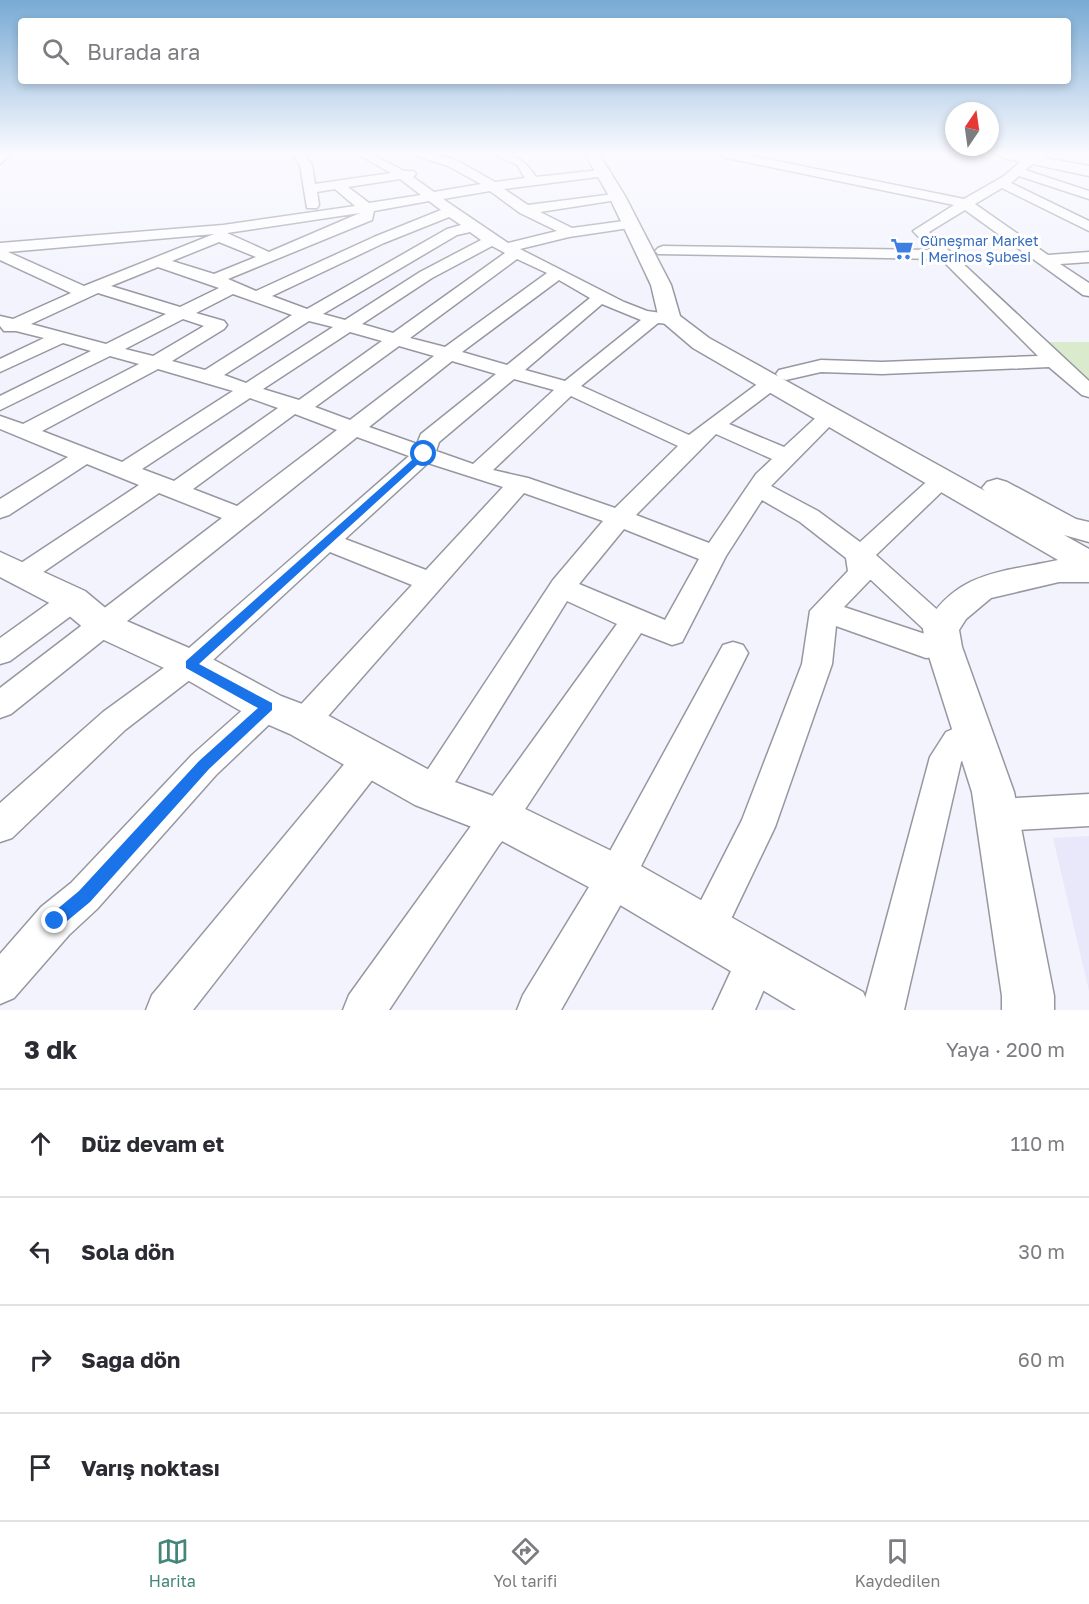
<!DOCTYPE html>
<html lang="tr">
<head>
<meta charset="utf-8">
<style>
  :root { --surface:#fff; --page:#f7f7f7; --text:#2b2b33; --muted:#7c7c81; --line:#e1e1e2; --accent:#42867a }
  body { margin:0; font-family:"Golos Text",sans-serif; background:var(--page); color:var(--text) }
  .compass { position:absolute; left:945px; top:102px; width:54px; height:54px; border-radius:50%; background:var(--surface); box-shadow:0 3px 9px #0003; rotate:13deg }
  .stop { position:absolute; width:18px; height:18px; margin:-14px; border:4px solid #1a73e8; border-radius:50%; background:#fff }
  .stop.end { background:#1a73e8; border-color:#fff; box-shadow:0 2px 6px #0008 }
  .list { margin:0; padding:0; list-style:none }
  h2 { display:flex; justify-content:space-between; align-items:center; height:78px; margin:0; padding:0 24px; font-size:26px }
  h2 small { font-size:20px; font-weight:400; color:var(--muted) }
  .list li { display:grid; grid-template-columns:39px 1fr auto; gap:18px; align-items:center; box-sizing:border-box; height:108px; padding:0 24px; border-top:2px solid var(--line) }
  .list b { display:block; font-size:22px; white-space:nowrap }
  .list em { font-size:20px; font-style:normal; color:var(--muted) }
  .icon { flex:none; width:33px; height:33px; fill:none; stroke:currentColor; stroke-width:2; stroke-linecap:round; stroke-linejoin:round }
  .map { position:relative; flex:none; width:1089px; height:1010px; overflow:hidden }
  .search { position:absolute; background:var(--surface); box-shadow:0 3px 9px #0003; left:18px; right:18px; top:18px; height:66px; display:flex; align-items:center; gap:15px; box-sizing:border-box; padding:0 21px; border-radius:6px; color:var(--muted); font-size:22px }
  .sheet { height:510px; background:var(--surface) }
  nav { display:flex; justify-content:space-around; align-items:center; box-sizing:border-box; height:84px; border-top:2px solid var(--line); background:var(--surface); font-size:16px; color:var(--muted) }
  nav a { display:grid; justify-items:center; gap:3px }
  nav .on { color:var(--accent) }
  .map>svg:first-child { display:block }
  .built { fill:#e8e8fa }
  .green { fill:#daeacc }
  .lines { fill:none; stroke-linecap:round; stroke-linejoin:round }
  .minor-casing { stroke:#9797a1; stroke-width:3 }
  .tertiary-casing { stroke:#9797a1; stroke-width:3 }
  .minor { fill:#fff; fill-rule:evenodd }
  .tertiary { fill:#fff; fill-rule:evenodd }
  .route { fill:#1a73e8 }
  .labels { text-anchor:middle; stroke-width:6; stroke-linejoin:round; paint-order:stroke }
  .far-shop-label { font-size:14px; fill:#366cbe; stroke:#fff; text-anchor:start }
</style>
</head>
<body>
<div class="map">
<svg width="1089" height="1010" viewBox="0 0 1089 1010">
  <rect width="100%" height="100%" fill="#f3f3fe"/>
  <polygon class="built" points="1089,836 1089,991 1053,838"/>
  <polygon class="green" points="1048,342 1089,342 1089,383 1060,358"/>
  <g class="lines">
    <g class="minor-casing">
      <g id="minor">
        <polygon points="0,154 12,154 0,164"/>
        <path d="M 292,154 L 304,154 L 312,165 L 315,184 L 391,173 L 357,154 L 371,154 L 404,171 L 414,171 L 416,174 L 413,177 L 434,192 L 481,184 L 448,166 L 417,156 L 415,154 L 433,154 L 456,160 L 495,182 L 525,178 L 517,165 L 494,154 C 516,154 525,160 536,177 L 609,169 L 609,175 L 605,176 L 504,189 L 528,205 L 622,193 L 622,199 L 617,200 L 540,212 L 572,228 L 631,220 L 638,224 L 636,227 L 569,237 L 520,249 L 624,302 L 647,311 L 676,315 L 679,319 L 670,324 L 658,323 L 581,386 L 689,435 L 764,379 L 778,379 L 781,383 L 778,387 L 729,424 L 784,447 L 822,412 L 836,412 L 839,416 L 836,420 L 771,486 L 818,511 L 860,542 L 934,475 L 950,475 L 954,480 L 876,555 L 951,622 L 955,629 L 948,637 L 954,639 L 958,647 L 954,655 L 926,658 L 836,626 L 832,664 L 775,827 L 720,942 L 706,947 L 692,942 L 687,928 L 742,820 L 802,664 L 810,611 L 848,571 L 846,558 L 800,522 L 762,500 L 726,556 L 682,642 L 672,645 L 641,633 L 512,829 L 499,845 L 389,1010 L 343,1010 L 349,995 L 617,624 L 567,601 L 442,803 L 430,807 L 418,803 L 413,792 L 553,580 L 603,521 L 524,493 L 315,731 L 304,735 L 293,731 L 288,722 L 293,713 L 412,585 L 330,552 L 200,672 L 125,730 L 12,838 L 0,842 L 0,803 L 103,712 L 180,656 L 409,456 L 357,437 L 11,714 L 0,718 L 0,688 L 222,518 L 159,493 L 33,579 L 24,582 L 15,579 L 11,573 L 15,567 L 139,485 L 87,464 L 9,515 L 0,518 L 0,499 L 68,457 L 0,429 L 0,416 L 23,424 L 139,364 L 110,356 L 0,410 L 0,396 L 91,351 L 63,343 L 0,372 L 0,359 L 44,338 L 16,331 L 4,331 L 0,326 L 0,316 L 13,319 L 71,293 L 0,260 L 0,243 L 223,225 L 355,206 L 335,189 L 317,192 L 319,205 L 317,208 L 307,208 L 300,165 ZM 400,179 L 421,195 L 369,203 L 348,187 ZM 490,191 L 520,213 L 557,231 L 508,243 L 443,199 ZM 429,201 L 441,210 L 374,237 L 256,291 L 228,279 L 372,220 L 374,211 ZM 360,213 L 269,252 L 227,233 ZM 449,217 L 461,225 L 447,229 L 307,309 L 272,296 L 384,243 ZM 470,232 L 481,240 L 420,272 L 345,320 L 323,314 L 457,235 ZM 214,234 L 84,286 L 8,252 ZM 219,242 L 256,257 L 214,274 L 172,261 ZM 492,246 L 505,253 L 393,333 L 362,324 L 432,278 ZM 517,259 L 547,273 L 445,347 L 410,338 ZM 158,267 L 219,288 L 180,307 L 111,286 ZM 559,280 L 590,298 L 507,365 L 462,352 ZM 98,293 L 166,314 L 106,344 L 31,324 ZM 233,294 L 292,315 L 205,370 L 172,361 L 224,329 L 227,325 L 224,321 L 196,313 ZM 602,304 L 641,320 L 565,381 L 525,370 ZM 183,319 L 204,326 L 153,356 L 125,349 ZM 309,321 L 333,327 L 246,383 L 224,375 ZM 350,332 L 382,341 L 299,400 L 263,389 ZM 399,346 L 434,356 L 350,420 L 315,407 ZM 452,361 L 496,374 L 421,434 L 417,444 L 369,427 ZM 158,369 L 233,391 L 122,462 L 42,431 ZM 514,379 L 554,390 L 473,464 L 436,451 L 439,442 ZM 571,396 L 678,446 L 615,508 L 528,478 L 493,470 ZM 250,398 L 278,408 L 174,481 L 142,469 ZM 295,414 L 337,430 L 237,506 L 193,489 ZM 716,434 L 772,459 L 756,474 L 709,543 L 636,515 ZM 428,463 L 503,487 L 426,570 L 345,539 ZM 624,529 L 699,559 L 665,620 L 579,584 ZM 870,580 L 871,580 L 931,636 L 844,607 Z"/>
        <polygon points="721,154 742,154 964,199 1004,176 1027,156 1045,154 1045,160 1035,162 1025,170 1089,191 1089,199 1019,176 1011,183 1089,221 1089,231 1002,188 975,204 1048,255 1089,252 1089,262 1060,264 1089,283 1089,296 1083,295 965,210 929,232 1089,381 1089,397 1082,395 1049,367 882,374 821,372 786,380 779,378 776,374 779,370 821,360 882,362 1038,356 941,259 658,254 655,251 658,248 663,246 931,250 913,231 954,205 727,158"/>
        <polygon points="73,590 83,593 87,600 83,607 10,661 0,664 0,638 63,593"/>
        <polygon points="733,642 743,645 748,653 629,890 561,1010 517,1010 523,995 603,864 723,645"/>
        <polygon points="267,694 278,698 283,707 278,716 216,775 97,909 69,935 14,998 0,1004 0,954 41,907 71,883 192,755 256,698"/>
        <path d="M 973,720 L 984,724 L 989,733 C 983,746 970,750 961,762 L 904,1010 L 862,1010 L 930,757 L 946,732 Z"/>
        <polygon points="368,746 380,750 384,760 380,770 193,1010 146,1010 152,995 356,750"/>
        <polygon points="1089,794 1089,826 998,831 986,826 981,815 986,804 998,799"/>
        <polygon points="757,939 771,945 777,959 755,1010 713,1010 743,945"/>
      </g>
    </g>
    <g class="tertiary-casing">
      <g id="tertiary">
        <path d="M 585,154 L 599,154 L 625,196 L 671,285 L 680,316 L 709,338 L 985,491 L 982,488 L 987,482 L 997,479 L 1007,482 L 1076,519 L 1089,522 L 1089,542 L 1064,535 L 1089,549 L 1089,582 L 1059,582 L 991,598 L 966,619 L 959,630 L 962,647 L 1014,792 L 1054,996 L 1054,1010 L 1002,1010 L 1002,996 L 972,792 L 926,647 L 923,629 C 956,571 999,573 1058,560 L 693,348 L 659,319 L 651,285 L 609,196 Z"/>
        <polygon points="997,154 1024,154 1089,166 1089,176 1004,158"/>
        <polygon points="0,552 85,591 115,616 203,654 281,696 318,710 444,778 515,804 632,861 863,992 871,1010 796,1010 600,893 485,832 415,805 290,734 253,718 177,674 91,634 61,609 0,577"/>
      </g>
    </g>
    <use href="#minor" class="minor"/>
    <use href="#tertiary" class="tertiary"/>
  </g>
  <linearGradient id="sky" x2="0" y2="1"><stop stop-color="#78aad4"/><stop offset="0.52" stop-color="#fafaff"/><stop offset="1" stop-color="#fafaff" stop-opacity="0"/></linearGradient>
  <rect width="1089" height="295" fill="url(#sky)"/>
  <polygon class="route" points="421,452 429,454 199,664 272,703 272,710 209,769 90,902 61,926 55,929 50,926 48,921 50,915 79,891 199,761 258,708 186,668 186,661"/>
  <defs>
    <g id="supermarket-bare" transform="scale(1.8)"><path d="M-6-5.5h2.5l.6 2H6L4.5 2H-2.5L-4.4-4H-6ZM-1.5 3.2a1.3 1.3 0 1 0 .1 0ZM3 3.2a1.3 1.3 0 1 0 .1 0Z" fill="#3f7fe0" stroke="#fff" stroke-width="2.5" paint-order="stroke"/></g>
  </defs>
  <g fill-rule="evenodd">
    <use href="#supermarket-bare" x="902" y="249"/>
  </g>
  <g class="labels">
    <g class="far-shop-label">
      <text x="920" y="246">Güneşmar Market<tspan x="920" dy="16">| Merinos Şubesi</tspan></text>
    </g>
  </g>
</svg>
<svg class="compass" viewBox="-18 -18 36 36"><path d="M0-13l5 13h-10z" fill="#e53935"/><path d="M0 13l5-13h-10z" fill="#7c7c81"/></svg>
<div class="stop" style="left:424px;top:454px"></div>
<div class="stop end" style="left:55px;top:921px"></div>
<div class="search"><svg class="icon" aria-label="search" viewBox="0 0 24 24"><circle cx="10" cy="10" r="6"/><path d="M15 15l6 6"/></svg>Burada ara</div>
</div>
<section class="sheet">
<h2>3 dk<small>Yaya · 200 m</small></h2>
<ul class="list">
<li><svg class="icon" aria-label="ahead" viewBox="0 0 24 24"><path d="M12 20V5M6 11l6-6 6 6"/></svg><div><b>Düz devam et</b></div><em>110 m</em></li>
<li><svg class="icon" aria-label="left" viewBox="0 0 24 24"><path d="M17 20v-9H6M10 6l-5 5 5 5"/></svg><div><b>Sola dön</b></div><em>30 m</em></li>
<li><svg class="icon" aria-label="right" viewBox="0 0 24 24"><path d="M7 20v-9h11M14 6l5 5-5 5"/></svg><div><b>Sağa dön</b></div><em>60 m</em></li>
<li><svg class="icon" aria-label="arrive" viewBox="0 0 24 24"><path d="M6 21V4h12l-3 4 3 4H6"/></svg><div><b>Varış noktası</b></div></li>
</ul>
</section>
<nav>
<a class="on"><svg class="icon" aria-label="map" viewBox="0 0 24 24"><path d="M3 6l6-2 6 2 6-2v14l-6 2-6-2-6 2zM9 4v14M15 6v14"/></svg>Harita</a>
<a><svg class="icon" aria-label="directions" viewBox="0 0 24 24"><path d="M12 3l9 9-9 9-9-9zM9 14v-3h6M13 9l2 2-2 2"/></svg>Yol tarifi</a>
<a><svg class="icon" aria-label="saved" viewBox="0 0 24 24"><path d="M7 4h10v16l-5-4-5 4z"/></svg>Kaydedilen</a>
</nav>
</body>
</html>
